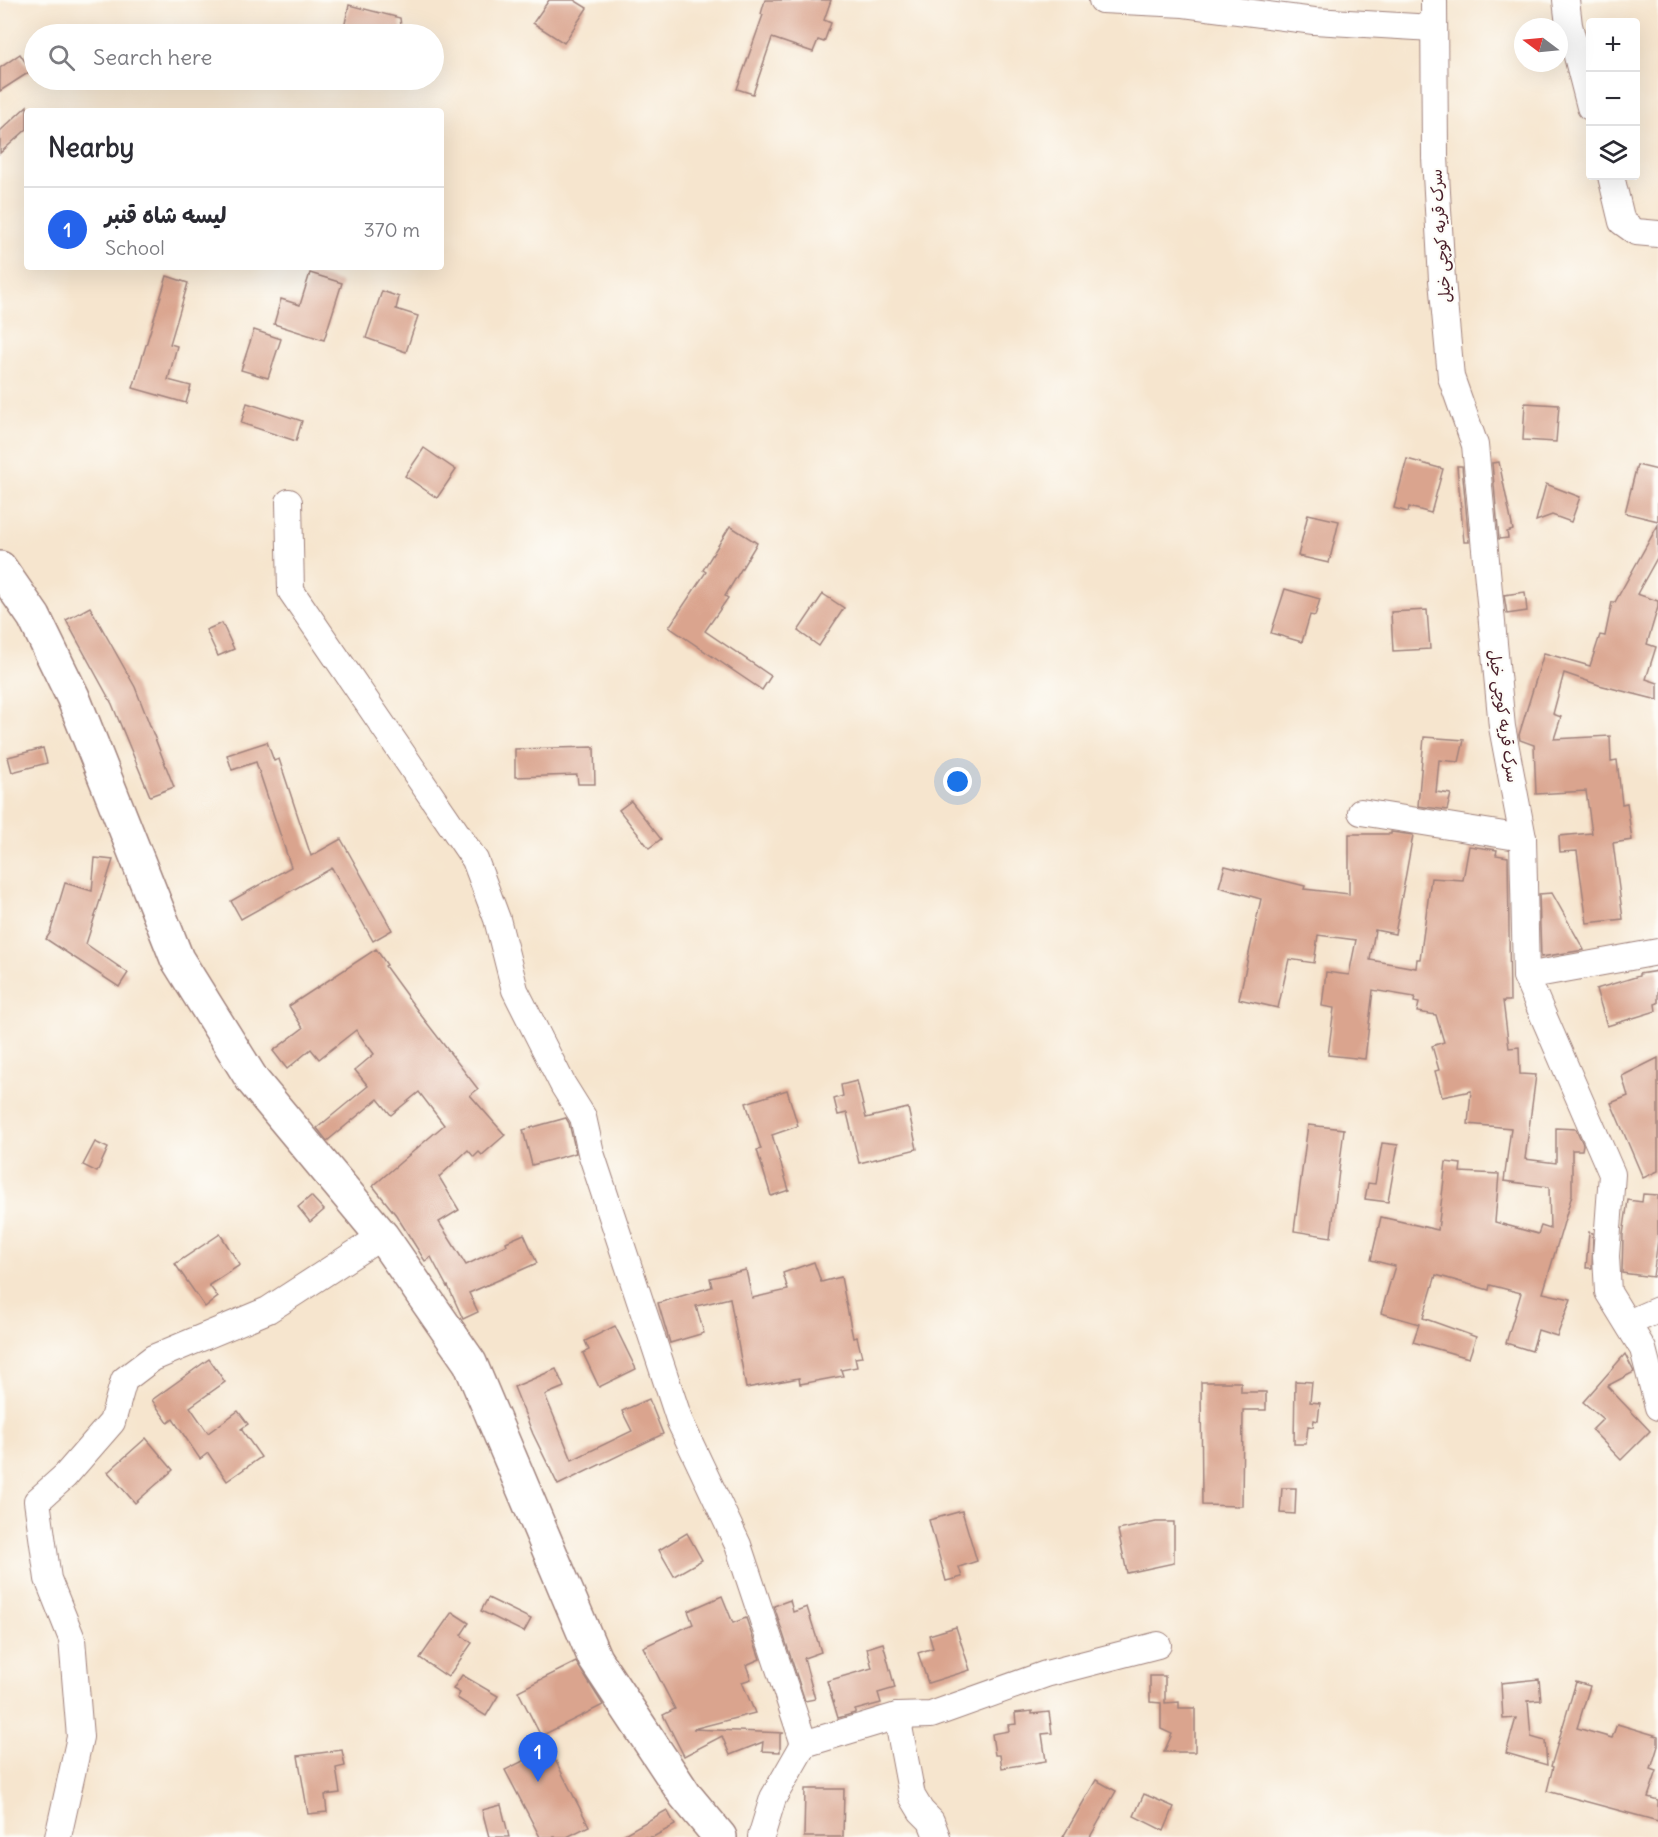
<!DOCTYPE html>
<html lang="en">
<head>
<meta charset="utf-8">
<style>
  :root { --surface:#fff; --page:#f2f2f3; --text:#2b2b33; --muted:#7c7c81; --line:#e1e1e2; --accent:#2563eb }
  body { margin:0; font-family:Delius,"Playpen Sans Arabic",sans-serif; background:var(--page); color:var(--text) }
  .controls { position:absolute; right:18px; top:18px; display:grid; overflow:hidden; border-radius:6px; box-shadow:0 6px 24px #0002 }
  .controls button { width:54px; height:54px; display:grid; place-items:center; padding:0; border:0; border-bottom:2px solid var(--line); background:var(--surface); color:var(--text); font:30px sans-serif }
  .compass { position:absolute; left:1514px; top:18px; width:54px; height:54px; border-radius:50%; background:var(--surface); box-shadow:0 6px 24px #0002; rotate:286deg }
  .you { position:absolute; left:958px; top:782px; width:21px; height:21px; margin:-15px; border:4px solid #fff; border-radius:50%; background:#1a73e8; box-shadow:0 0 0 9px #1a73e833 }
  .badge { display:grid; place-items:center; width:39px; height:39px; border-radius:50%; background:var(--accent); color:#fff; font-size:20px; font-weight:700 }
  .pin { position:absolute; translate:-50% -50px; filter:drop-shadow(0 2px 3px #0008) }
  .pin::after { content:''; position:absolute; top:32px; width:21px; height:18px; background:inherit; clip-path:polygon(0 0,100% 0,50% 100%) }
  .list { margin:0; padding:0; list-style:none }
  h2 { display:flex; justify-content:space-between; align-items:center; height:78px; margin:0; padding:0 24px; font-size:26px }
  h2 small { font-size:20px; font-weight:400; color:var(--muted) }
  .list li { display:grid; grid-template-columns:39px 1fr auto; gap:18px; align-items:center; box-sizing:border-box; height:84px; padding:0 24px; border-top:2px solid var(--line) }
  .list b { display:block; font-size:22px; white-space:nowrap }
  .list p { margin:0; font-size:20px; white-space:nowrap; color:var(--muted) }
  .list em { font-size:20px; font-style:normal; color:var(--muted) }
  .icon { flex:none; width:33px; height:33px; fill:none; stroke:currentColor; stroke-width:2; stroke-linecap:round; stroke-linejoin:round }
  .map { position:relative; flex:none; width:1658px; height:1837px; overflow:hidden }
  .search { position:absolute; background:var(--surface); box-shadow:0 6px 24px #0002; left:24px; top:24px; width:420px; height:66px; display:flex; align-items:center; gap:15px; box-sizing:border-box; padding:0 21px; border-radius:33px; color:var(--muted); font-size:22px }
  .panel { position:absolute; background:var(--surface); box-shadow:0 6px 24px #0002; left:24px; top:108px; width:420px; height:162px; border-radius:6px }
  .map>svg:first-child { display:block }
  .building { fill:#daa48e }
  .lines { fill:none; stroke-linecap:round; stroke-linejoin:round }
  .minor-casing { stroke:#a0827c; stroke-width:28 }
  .highway-casing { stroke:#a0827c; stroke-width:36 }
  .minor { stroke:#fff; stroke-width:26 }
  .highway { stroke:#fff; stroke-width:33 }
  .labels { text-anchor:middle; stroke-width:4.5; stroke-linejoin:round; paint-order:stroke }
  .street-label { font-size:16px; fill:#4a1f2b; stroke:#fdfcf7 }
</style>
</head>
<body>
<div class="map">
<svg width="1658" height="1837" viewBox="0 0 1658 1837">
  <rect width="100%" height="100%" fill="#fdfcf7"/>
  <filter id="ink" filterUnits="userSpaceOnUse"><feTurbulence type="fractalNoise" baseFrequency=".0167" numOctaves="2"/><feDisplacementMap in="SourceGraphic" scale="12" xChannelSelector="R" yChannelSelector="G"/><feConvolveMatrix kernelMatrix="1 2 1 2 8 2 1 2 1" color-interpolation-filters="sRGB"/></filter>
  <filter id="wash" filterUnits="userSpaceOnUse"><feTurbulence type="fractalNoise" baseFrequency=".008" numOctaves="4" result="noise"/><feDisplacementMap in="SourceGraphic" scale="24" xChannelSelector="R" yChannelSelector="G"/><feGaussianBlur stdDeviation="1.35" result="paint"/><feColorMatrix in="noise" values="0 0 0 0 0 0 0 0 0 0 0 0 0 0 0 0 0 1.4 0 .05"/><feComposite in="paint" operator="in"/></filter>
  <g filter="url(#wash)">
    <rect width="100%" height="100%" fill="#f6e5ce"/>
    <g id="blocks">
      <g class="building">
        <polygon points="549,0 574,0 587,8 564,43 533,23"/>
        <polygon points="765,0 831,0 824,20 831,23 824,42 818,40 813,52 772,38 753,94 737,89 763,15 761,14"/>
        <polygon points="349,5 400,18 402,34 369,34 344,28"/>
        <polygon points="20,54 31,71 0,91 0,68"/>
        <polygon points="27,106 27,129 0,153 0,131"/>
        <polygon points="310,273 342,283 324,340 274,324 281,299 300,305"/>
        <polygon points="167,276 188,283 170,344 177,346 168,380 191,386 186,403 133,388"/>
        <polygon points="382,291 399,297 396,309 418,316 406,352 366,338"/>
        <polygon points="254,330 281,339 268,378 241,370"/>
        <polygon points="247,403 302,421 296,441 241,423"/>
        <polygon points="1525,403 1559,405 1556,442 1523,440"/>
        <polygon points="424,448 456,470 437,498 405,476"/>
        <polygon points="1407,459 1443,469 1431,513 1409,507 1408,512 1394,508"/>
        <polygon points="1499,462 1513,530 1507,532 1508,538 1499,539 1492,463"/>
        <polygon points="1637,465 1658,470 1658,521 1625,513"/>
        <polygon points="1457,466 1462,466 1469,542 1464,542"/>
        <polygon points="1546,484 1580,497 1571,522 1552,515 1536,521"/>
        <polygon points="1308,514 1339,521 1329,563 1298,556"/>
        <polygon points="1658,525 1658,556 1637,594 1658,601 1658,607 1647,644 1656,647 1646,679 1658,683 1658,700 1599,685 1564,673 1553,714 1561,717 1554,739 1610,736 1611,761 1617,760 1622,804 1627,803 1632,840 1613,843 1623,919 1587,923 1577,851 1560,852 1559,836 1592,833 1586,791 1536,794 1534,745 1520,740 1519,735 1544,653 1590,666 1600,635 1605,636 1612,602 1615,602"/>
        <polygon points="730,526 757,543 725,596 728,598 705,631 771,676 762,690 669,627 706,572 703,570"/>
        <polygon points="1285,589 1320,599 1315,616 1310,615 1302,642 1271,633"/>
        <polygon points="1525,592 1527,611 1507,614 1504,595"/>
        <polygon points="823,594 844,608 819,646 798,631"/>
        <polygon points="90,607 135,687 174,787 150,796 112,704 66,620"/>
        <polygon points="1427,610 1430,649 1393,651 1391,612"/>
        <polygon points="222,623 234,649 218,656 206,630"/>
        <polygon points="1424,737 1464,740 1459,762 1439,760 1436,792 1451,794 1447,810 1418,806"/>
        <polygon points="267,742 274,761 279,759 311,856 341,839 392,930 373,941 332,868 241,919 231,901 291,867 256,762 232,770 227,755"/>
        <polygon points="594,747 595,784 578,784 577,775 515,777 515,749"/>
        <polygon points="43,748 47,763 12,772 8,757"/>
        <polygon points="631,801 661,839 649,848 619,810"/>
        <polygon points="1391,832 1413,835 1395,934 1375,930 1370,960 1416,968 1417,959 1420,959 1431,878 1463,880 1469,846 1497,850 1496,855 1508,857 1510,1001 1503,1001 1509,1048 1519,1047 1520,1074 1536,1075 1525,1159 1556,1163 1556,1128 1576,1129 1583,1144 1582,1150 1572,1150 1572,1195 1543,1293 1571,1299 1557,1336 1538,1330 1532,1351 1506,1343 1521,1293 1490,1285 1489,1290 1436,1275 1423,1318 1476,1337 1469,1358 1413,1342 1419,1324 1381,1313 1395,1266 1371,1260 1381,1217 1438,1230 1446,1162 1461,1164 1460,1172 1499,1174 1495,1222 1538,1234 1541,1226 1550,1229 1549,1187 1504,1181 1511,1128 1468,1124 1471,1091 1442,1097 1435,1071 1439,1070 1432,1046 1444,1042 1436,1015 1417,1012 1419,1003 1414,1002 1415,997 1373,990 1365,1059 1328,1055 1334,1008 1322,1006 1326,972 1349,975 1356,940 1318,935 1314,963 1289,959 1278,1008 1239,999 1261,899 1219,887 1225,866 1305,886 1304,889 1349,894 1349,834 1391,834"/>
        <polygon points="95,858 113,860 86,944 128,973 119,987 46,939 50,933 65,883 92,891"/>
        <polygon points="1552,893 1584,950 1541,957 1539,894"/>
        <polygon points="376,949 387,965 385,966 420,1014 478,1089 470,1095 505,1135 482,1155 479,1152 474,1157 468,1150 439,1177 459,1210 439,1222 466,1265 507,1245 506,1242 524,1234 537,1263 469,1293 478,1312 463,1319 448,1286 447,1287 431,1257 425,1261 396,1215 373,1186 444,1125 419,1092 391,1115 378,1099 327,1141 317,1128 368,1086 355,1070 374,1054 356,1030 319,1059 311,1049 287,1069 273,1051 303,1028 289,1006"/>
        <polygon points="1658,971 1658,1003 1655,1004 1656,1011 1607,1026 1596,989 1639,976 1639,974"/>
        <polygon points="1658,1058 1658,1171 1643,1178 1611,1103 1628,1096 1622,1076"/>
        <polygon points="857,1081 866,1118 908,1108 917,1149 859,1163 847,1113 838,1115 834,1099 843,1096 841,1085"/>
        <polygon points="787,1090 798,1126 772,1135 789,1190 771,1196 757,1150 761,1149 746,1103"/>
        <polygon points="566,1118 569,1123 576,1153 532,1165 523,1130"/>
        <polygon points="1308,1125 1344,1129 1331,1237 1294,1231"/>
        <polygon points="95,1142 108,1148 97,1172 83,1165"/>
        <polygon points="1382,1143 1398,1145 1388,1202 1365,1199 1368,1183 1375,1184"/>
        <polygon points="1643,1194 1658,1195 1658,1240 1653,1277 1622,1273 1623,1235 1628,1200 1642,1202"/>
        <polygon points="311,1196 324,1210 310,1222 298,1207"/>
        <polygon points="1589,1232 1593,1233 1592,1268 1586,1268"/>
        <polygon points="220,1234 240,1265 209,1285 218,1297 205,1307 175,1264"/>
        <polygon points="814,1262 821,1282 841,1277 853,1338 857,1337 862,1357 855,1358 857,1367 841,1370 843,1376 800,1384 799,1378 746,1388 730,1298 696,1306 704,1333 670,1343 658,1303 712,1287 710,1278 746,1270 752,1298 788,1290 783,1273"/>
        <polygon points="615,1326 636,1369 599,1387 583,1353 589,1350 585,1341"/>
        <polygon points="1625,1354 1634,1372 1607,1386 1650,1431 1621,1460 1592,1430 1603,1419 1583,1402"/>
        <polygon points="209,1359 225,1382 190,1407 208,1433 238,1411 248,1424 241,1429 261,1457 227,1481 208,1453 200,1459 173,1419 168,1423 152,1400"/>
        <polygon points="556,1369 564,1387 545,1395 572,1460 632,1431 622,1411 649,1399 663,1434 558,1485 533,1434 514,1387"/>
        <polygon points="1295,1381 1312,1382 1310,1402 1320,1403 1318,1421 1314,1420 1313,1427 1308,1426 1306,1444 1294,1444"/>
        <polygon points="1201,1382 1241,1382 1241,1392 1266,1392 1266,1410 1243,1410 1242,1506 1202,1505"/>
        <polygon points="146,1438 173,1470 135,1503 108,1472"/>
        <polygon points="1282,1488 1296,1488 1295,1514 1280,1513"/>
        <polygon points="962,1511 977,1561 959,1567 962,1577 946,1581 929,1520"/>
        <polygon points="1156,1522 1174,1522 1174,1563 1127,1573 1118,1530"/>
        <polygon points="687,1533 702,1560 674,1576 659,1550"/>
        <polygon points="722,1596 733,1623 746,1618 760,1659 746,1665 751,1679 742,1682 755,1713 693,1729 784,1733 780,1734 780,1752 762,1751 763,1742 730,1755 722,1736 684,1756 663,1715 675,1709 643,1647 693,1624 688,1611"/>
        <polygon points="488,1598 531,1619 524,1632 481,1611"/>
        <polygon points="790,1600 793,1612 807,1607 821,1652 804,1658 815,1699 805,1701 774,1606"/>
        <polygon points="452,1612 469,1623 461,1635 472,1643 448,1677 420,1658"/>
        <polygon points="956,1627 970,1670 928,1683 918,1653 933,1648 929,1635"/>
        <polygon points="883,1643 895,1688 878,1693 881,1703 855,1710 855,1713 838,1718 827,1681 872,1668 867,1648"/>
        <polygon points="576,1662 603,1705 541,1736 518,1691"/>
        <polygon points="462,1675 498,1696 486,1716 457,1698 460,1693 453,1689"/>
        <polygon points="1150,1676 1165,1676 1165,1703 1179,1702 1179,1708 1195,1708 1195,1752 1164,1752 1172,1734 1161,1729 1161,1703 1150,1702"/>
        <polygon points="1539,1679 1541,1700 1528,1701 1531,1737 1545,1741 1547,1765 1506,1753 1516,1718 1503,1719 1501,1683"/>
        <polygon points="1576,1682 1590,1686 1577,1728 1612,1738 1617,1724 1658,1736 1658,1746 1651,1769 1657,1771 1648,1797 1658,1800 1658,1821 1547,1791 1553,1767 1551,1766"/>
        <polygon points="1032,1711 1032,1714 1049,1712 1052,1733 1042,1734 1046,1761 1002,1768 1000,1755 995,1755 992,1734 1009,1731 1008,1725 1016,1724 1015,1713"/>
        <polygon points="549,1748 589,1826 567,1837 540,1837 505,1770"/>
        <polygon points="342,1750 345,1766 336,1768 340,1793 325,1795 327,1812 308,1814 298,1756"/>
        <polygon points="1096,1780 1116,1791 1090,1837 1063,1837"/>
        <polygon points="805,1789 844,1789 843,1837 804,1837"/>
        <polygon points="1144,1794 1174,1807 1164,1831 1134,1816"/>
        <polygon points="501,1805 509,1837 489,1837 482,1810"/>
        <polygon points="667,1810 675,1825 653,1837 619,1837"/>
      </g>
    </g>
  </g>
  <g filter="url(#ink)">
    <use href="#blocks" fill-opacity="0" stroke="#a0827c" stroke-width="1.5"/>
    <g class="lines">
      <g class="minor-casing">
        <g id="minor">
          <polyline points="1102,0 1184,4 1314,21 1433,28"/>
          <polyline points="1434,0 1435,157 1442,280 1451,377 1475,445 1502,727 1523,838 1526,976 1612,1174 1606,1256 1608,1292 1643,1349 1658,1407"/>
          <polyline points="1566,0 1569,25 1590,107"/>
          <polyline points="1611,176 1622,222 1636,232 1658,234"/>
          <polyline points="289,502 291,591 475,860 497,919 515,990 563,1085 583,1117 591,1153 680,1422 738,1545 804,1744"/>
          <polyline points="1361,812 1523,838"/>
          <polyline points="1526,976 1658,952"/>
          <polyline points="1628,1323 1658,1310"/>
          <polyline points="897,1716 912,1796 921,1811 931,1821 937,1837"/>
          <polyline points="58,1837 80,1737 72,1639 48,1579 37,1501 65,1476 112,1422 124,1380 153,1358 268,1310 382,1236"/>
          <polyline points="761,1837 773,1798 804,1744 897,1716 931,1715 1046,1674 1158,1645"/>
        </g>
      </g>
      <g class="highway-casing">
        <polyline id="highway" points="0,568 34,617 73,697 177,959 253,1081 382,1236 470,1363 595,1659 685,1795 720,1837"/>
      </g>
      <use href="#minor" class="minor"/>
      <use href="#highway" class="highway"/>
    </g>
  </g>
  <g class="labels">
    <g class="street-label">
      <text transform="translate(1440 236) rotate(-94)" y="6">سرک قریه کوچی خیل</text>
      <text transform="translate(1504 716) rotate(82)" y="6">سرک قریه کوچی خیل</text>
    </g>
  </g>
</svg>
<div class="controls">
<button>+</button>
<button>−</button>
<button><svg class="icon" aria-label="layers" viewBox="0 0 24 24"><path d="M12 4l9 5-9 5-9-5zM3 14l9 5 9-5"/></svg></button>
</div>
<svg class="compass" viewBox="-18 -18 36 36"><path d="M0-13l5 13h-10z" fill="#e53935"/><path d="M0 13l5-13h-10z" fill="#7c7c81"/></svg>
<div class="you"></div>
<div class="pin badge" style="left:538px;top:1782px">1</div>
<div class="search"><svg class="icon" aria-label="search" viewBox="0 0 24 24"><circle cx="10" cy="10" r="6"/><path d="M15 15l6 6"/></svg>Search here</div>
<section class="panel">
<h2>Nearby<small></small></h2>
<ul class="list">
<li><span class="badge">1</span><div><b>لیسه شاه قنبر</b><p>School</p></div><em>370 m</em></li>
</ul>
</section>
</div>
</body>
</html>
